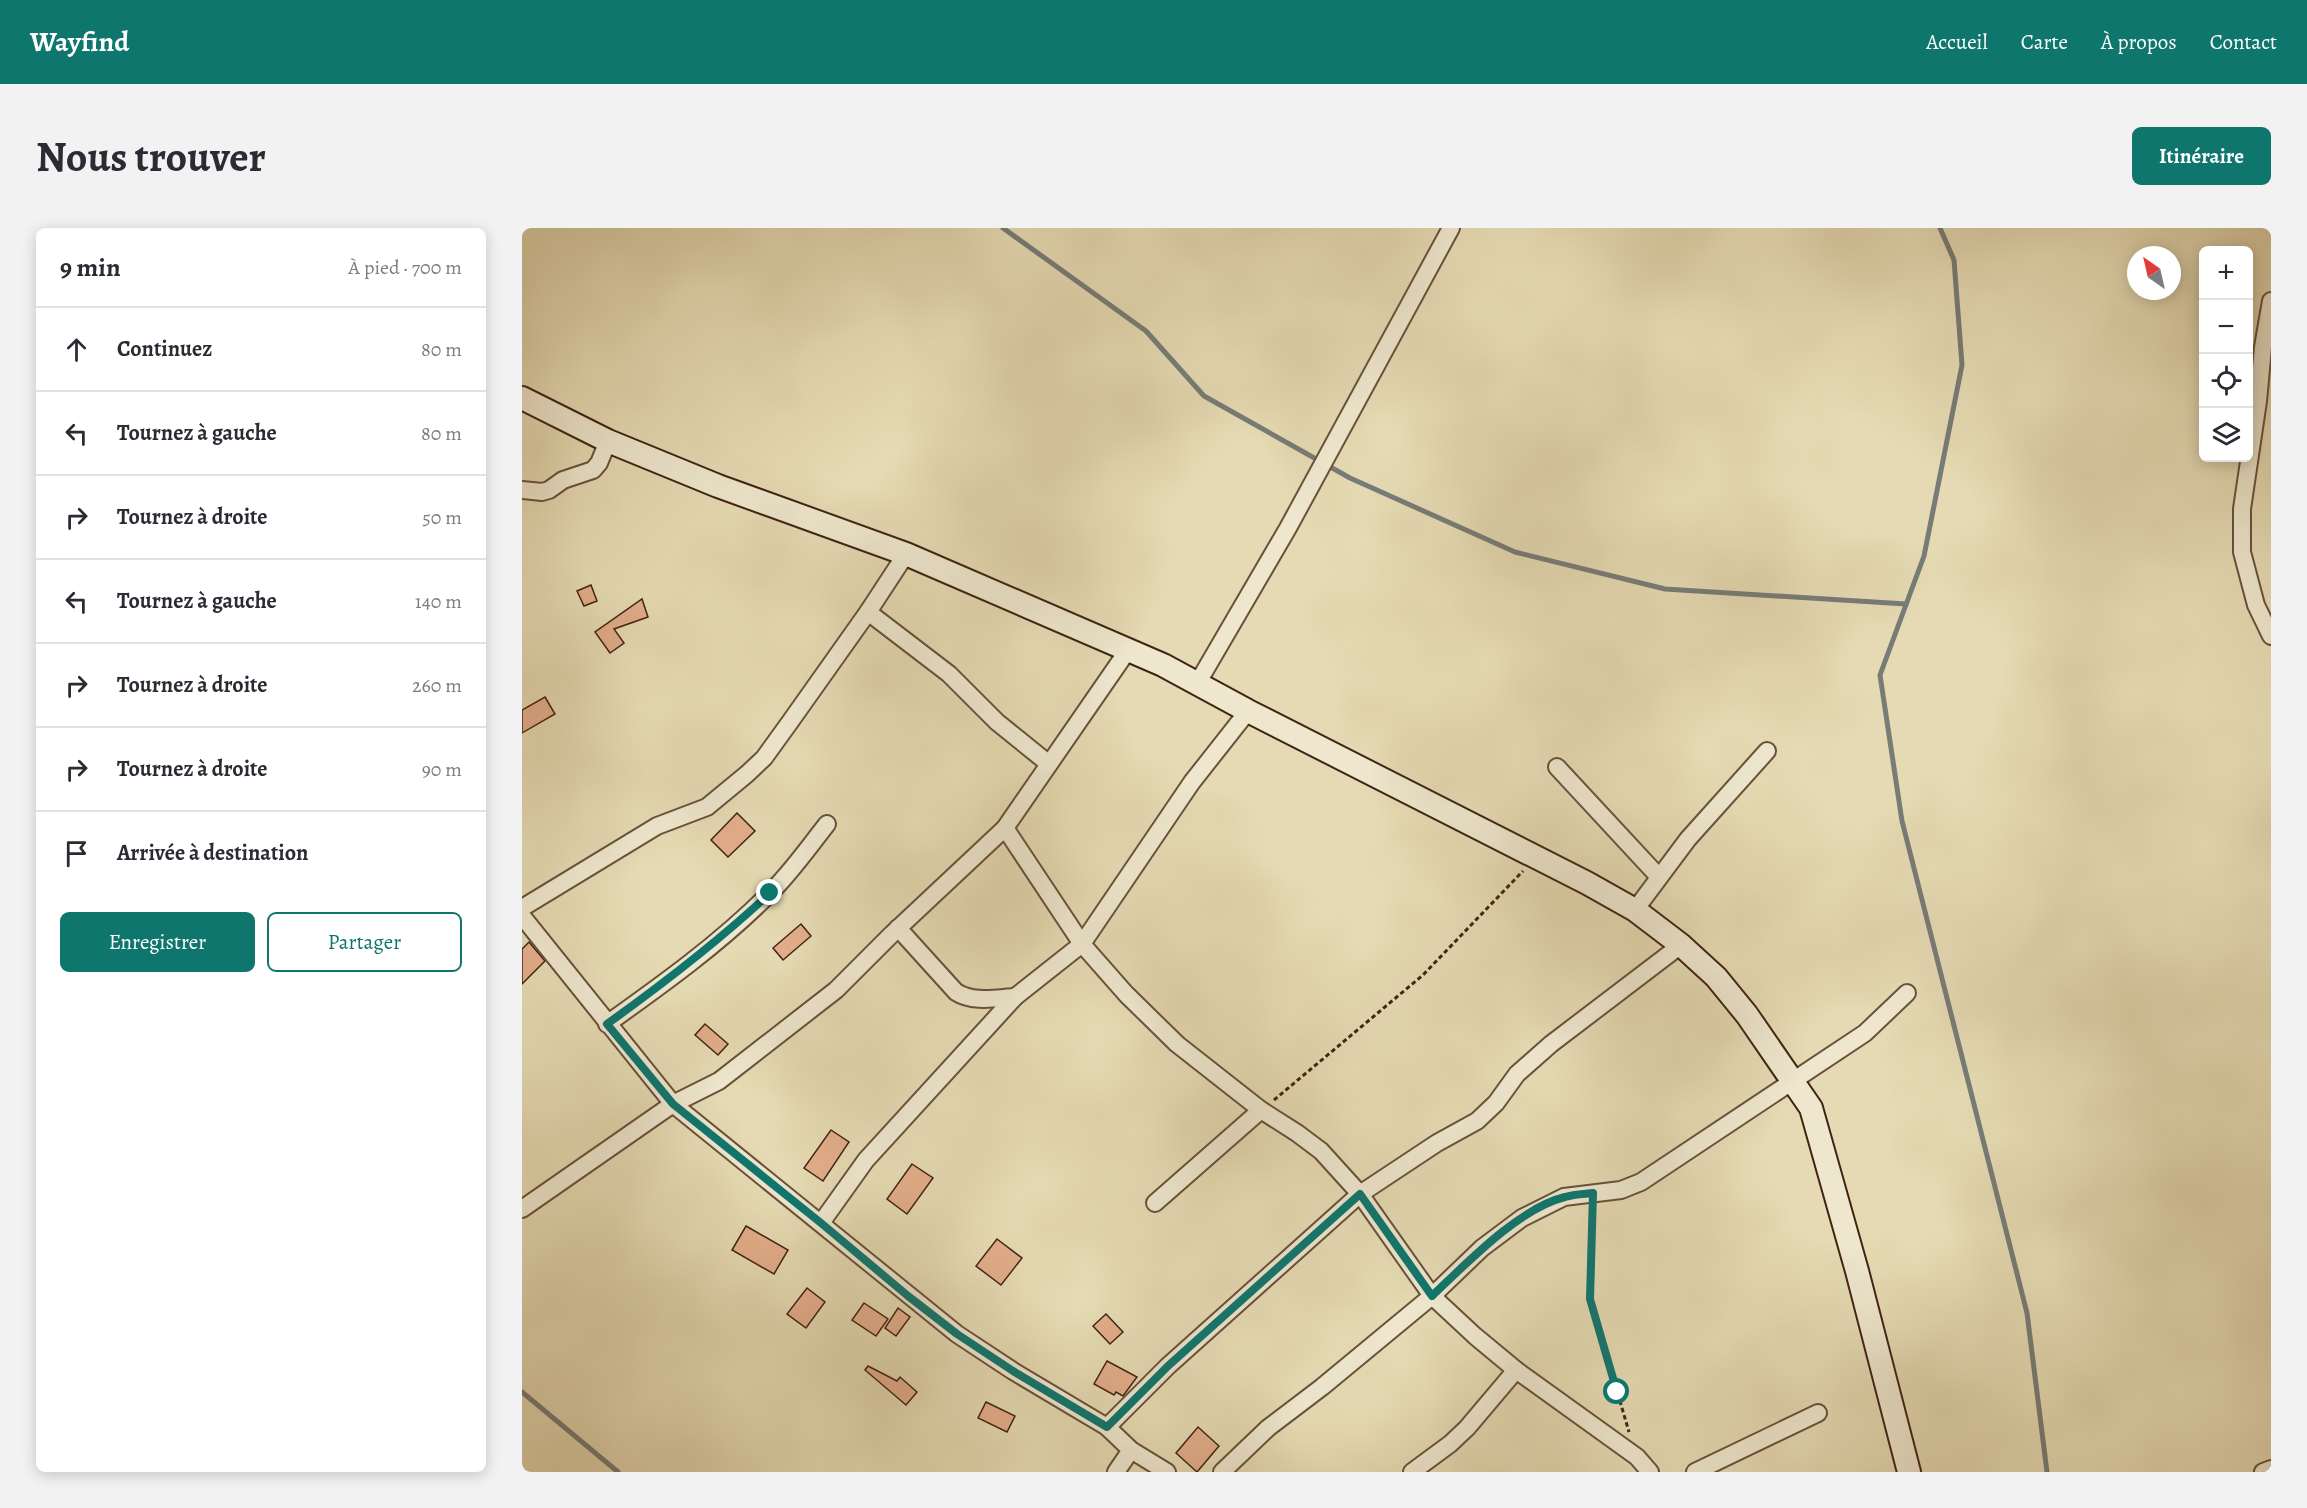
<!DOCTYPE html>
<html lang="fr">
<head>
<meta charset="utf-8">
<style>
  :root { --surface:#fff; --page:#f2f2f3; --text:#2b2b33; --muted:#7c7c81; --line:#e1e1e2; --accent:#0f766e }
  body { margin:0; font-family:Alegreya,serif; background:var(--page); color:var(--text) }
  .controls { position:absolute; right:18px; top:18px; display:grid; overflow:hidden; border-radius:9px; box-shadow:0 3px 15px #0003 }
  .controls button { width:54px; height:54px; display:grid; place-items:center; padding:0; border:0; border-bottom:2px solid var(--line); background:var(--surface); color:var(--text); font:30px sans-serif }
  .compass { position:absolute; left:1605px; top:18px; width:54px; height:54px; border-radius:50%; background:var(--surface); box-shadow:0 3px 15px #0003; rotate:326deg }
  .stop { position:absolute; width:18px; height:18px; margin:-14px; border:4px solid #0f766e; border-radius:50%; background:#fff }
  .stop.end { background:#0f766e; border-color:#fff; box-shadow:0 2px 6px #0008 }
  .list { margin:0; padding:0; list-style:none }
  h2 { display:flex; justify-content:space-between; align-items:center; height:78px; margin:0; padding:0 24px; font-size:26px }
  h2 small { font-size:20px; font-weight:400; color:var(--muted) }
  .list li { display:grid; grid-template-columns:39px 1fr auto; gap:18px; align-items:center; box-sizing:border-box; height:84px; padding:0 24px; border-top:2px solid var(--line) }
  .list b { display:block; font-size:22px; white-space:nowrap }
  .list em { font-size:20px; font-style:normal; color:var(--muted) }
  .actions { display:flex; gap:12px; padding:18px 24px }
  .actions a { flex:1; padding:14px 0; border:2px solid var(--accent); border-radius:9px; text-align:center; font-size:21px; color:var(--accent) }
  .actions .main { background:var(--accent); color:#fff }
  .icon { flex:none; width:33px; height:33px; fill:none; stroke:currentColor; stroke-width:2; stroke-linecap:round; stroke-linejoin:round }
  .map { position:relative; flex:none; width:1749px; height:1244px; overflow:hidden; border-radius:9px }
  header { display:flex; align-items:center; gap:36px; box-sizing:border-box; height:84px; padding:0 30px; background:var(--accent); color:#fff }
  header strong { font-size:28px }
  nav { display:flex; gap:33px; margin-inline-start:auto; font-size:21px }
  .intro { display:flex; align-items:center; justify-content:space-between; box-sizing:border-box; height:144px; padding:0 36px }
  h1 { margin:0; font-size:42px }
  .button { padding:15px 27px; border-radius:9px; background:var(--accent); color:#fff; font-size:21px; font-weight:700 }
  main { display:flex; gap:36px; padding:0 36px }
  aside { flex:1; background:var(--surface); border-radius:9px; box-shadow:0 3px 15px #0003 }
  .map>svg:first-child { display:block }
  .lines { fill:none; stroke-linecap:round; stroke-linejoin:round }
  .stream { stroke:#777c77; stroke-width:5 }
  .building { fill:#e3ae8b; stroke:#402313; stroke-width:1.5 }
  .street-casing { stroke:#69513b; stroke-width:20 }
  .secondary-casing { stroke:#402313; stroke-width:26 }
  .path { stroke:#402313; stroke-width:3; stroke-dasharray:4.5 3; stroke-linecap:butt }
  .street { stroke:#eee7ce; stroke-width:16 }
  .secondary { stroke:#eee7ce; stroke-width:22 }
  .route { stroke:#0f766e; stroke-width:8 }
</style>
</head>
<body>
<header>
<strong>Wayfind</strong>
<nav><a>Accueil</a><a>Carte</a><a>À propos</a><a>Contact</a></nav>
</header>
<div class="intro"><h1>Nous trouver</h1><a class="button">Itinéraire</a></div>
<main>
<aside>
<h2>9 min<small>À pied · 700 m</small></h2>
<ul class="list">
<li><svg class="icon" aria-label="ahead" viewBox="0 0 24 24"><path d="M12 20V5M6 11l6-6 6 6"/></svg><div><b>Continuez</b></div><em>80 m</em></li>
<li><svg class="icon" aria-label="left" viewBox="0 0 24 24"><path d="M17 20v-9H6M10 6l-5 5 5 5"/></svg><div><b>Tournez à gauche</b></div><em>80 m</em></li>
<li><svg class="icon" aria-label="right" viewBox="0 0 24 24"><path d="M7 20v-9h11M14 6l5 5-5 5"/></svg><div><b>Tournez à droite</b></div><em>50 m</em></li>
<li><svg class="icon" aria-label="left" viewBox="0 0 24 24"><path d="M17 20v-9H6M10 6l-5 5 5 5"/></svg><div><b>Tournez à gauche</b></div><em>140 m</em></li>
<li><svg class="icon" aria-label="right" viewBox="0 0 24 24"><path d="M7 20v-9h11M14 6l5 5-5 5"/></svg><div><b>Tournez à droite</b></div><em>260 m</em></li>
<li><svg class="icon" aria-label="right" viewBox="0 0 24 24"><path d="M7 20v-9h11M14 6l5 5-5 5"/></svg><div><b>Tournez à droite</b></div><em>90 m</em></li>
<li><svg class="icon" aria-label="arrive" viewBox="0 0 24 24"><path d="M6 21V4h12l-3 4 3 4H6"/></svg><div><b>Arrivée à destination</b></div></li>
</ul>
<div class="actions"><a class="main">Enregistrer</a><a>Partager</a></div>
</aside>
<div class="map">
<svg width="1749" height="1244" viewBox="0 0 1749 1244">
  <rect width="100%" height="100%" fill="#e5dab3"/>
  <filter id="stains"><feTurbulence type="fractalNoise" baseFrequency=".00333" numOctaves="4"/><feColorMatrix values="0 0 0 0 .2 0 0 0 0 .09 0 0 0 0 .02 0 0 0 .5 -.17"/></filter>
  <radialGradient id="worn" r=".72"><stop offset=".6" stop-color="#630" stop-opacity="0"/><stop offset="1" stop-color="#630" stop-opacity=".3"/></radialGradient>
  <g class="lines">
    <g class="stream">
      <polyline points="481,0 624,103 682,168 828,250 993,324 1143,361 1384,376"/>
      <polyline points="1418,0 1432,32 1440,137 1402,328 1358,447 1380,593 1505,1085 1525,1244"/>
      <polyline points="0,1164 96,1244"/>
    </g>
  </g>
  <g class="building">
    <polygon points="69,357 75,373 62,378 55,363"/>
    <polygon points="120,371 126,389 92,401 102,415 88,425 73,404"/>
    <polygon points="23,469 33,486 0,505 0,482"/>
    <polygon points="215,585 233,603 206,629 189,612"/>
    <polygon points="279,696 289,708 261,732 251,720"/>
    <polygon points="7,714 23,733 0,756 0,721"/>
    <polygon points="183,796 206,816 196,827 173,807"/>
    <polygon points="309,902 327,914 301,953 282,940"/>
    <polygon points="390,936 411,950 385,986 365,971"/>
    <polygon points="224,998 266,1022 252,1046 210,1022"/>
    <polygon points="475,1011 500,1030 479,1057 454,1038"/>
    <polygon points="285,1060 303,1074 284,1100 265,1086"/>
    <polygon points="342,1075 366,1091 354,1108 330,1092"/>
    <polygon points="376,1080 388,1089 374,1108 363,1100"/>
    <polygon points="584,1086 601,1104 588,1116 571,1098"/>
    <polygon points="585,1133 615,1149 601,1168 594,1164 592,1167 572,1156"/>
    <polygon points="346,1138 375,1153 378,1149 395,1164 384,1177 343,1142"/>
    <polygon points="464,1174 493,1188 485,1204 456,1190"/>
    <polygon points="676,1199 697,1218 675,1244 654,1225"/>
  </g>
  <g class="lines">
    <g class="street-casing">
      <g id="street">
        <polyline points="1749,73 1741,119 1736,173 1720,281 1720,324 1734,377 1749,408"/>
        <polyline points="0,262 20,264 27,262 41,252 71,242 77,235 86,213"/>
        <polyline points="346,384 427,446 475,494 527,536"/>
        <polyline points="675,456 766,300 929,0"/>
        <polyline points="1035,539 1137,649"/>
        <polyline points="483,600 560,716 604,766 655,816 739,882 775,905 799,923 838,966 910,1068 953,1108 994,1142 1115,1229 1128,1244"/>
        <polyline points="0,680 135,598 185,579 225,546 242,530 268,494 346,384 384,326"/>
        <polyline points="1113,682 1166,611 1245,523"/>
        <polyline points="0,688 151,876 435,1106 491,1143 585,1199 609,1222 645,1244"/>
        <path d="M 376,700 L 434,764 C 451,775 474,770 493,769"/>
        <path d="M 85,796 C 141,756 197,716 246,667 C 268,646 286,620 305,596"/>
        <polyline points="633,975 739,882"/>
        <polyline points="0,981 151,876 197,853 314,762 370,706 483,600 606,422"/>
        <polyline points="299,995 344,932 493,769 560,716 670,554 726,483"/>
        <polyline points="585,1199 646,1138 838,966 915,915 955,893 974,875 995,846 1029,816 1159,717"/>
        <polyline points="594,1244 609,1222"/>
        <polyline points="700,1244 746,1200 800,1159 910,1068 960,1020 1000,990 1042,969 1099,962 1119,954 1343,805 1385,765"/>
        <polyline points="890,1244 928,1216 945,1200 994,1142"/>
        <polyline points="1173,1244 1296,1185"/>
        <polyline points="1741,1244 1749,1241"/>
      </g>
    </g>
    <g class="secondary-casing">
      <polyline id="secondary" points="0,170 86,213 196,258 384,326 641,437 726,483 1065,655 1113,682 1159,717 1194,749 1225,787 1289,880 1335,1043 1387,1244"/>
    </g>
    <g class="path">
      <polyline points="752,872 901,747 1001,643"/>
      <polyline points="1070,982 1068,1071 1107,1204"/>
    </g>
    <use href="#street" class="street"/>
    <use href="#secondary" class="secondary"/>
  </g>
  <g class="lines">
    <path class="route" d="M 248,665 C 197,713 142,755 85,796 L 151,876 L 299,995 L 386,1068 L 435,1106 L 491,1143 L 585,1199 L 646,1138 L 838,966 L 910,1068 C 944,1036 997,980 1043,969 C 1052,966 1062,966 1071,965 L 1068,1071 L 1095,1164"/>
  </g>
  <rect width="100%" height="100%" filter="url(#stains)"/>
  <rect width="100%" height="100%" fill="url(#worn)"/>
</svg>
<div class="controls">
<button>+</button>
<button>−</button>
<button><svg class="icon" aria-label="locate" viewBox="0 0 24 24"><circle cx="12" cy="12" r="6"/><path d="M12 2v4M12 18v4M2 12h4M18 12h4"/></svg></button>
<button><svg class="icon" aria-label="layers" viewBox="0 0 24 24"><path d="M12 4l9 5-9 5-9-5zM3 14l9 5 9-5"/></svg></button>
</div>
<svg class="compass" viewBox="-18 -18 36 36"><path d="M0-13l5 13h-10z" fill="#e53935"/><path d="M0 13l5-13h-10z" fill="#7c7c81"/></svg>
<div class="stop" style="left:1095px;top:1164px"></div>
<div class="stop end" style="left:248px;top:665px"></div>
</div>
</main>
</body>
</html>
